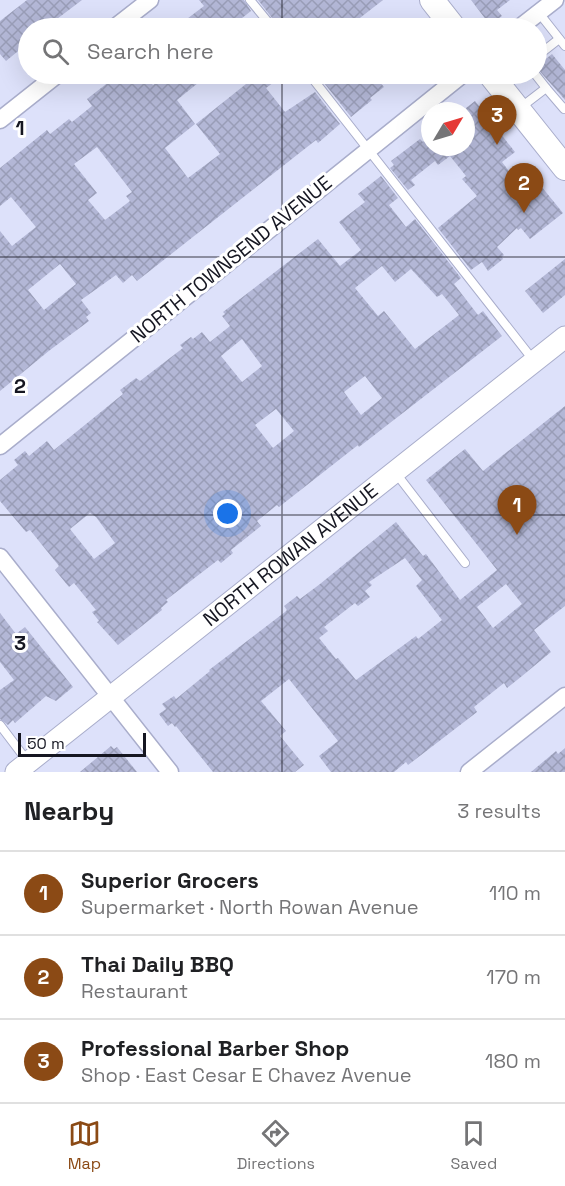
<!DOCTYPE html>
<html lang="en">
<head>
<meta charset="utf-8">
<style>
  :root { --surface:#fff; --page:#f2f2f2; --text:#202124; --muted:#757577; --line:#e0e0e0; --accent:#8b4a15 }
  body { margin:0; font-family:"Space Grotesk",sans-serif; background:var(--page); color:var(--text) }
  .compass { position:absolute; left:421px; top:102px; width:54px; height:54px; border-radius:50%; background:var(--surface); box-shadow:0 6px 24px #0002; rotate:52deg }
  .scale { position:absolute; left:18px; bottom:15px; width:128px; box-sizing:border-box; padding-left:6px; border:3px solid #151621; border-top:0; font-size:16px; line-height:21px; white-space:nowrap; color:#151621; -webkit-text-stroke:4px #fff; paint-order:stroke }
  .you { position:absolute; left:228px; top:514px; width:21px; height:21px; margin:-15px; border:4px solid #fff; border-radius:50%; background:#1a73e8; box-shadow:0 0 0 9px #1a73e833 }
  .badge { display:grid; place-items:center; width:39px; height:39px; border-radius:50%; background:var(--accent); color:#fff; font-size:20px; font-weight:700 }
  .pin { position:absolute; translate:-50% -50px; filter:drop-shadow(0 2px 3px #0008) }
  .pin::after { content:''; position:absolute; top:32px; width:21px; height:18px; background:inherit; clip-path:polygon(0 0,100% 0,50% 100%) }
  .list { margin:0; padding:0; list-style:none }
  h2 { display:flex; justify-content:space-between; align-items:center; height:78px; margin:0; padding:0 24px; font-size:26px }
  h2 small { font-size:20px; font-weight:400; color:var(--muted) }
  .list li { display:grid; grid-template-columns:39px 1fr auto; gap:18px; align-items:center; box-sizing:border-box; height:84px; padding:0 24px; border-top:2px solid var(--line) }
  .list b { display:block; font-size:22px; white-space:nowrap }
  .list p { margin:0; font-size:20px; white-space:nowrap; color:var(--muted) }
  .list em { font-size:20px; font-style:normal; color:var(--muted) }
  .icon { flex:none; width:33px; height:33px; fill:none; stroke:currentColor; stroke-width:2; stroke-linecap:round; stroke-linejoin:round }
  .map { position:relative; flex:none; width:565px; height:772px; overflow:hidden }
  .search { position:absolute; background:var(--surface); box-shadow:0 6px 24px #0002; left:18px; right:18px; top:18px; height:66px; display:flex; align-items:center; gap:15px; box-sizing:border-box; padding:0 21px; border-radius:33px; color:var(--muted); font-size:22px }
  .sheet { height:330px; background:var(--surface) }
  nav { display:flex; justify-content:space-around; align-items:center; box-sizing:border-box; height:84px; border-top:2px solid var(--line); background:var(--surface); font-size:16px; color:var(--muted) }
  nav a { display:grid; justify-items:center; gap:3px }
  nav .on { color:var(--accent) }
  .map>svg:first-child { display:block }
  .building { fill:url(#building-cross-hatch); fill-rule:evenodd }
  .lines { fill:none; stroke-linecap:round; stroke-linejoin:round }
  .service-casing { stroke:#a9adcb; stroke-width:10 }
  .minor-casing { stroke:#a9adcb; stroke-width:19 }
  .tertiary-casing { stroke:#a9adcb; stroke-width:23 }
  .secondary-casing { stroke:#a9adcb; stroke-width:26 }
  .service { stroke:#fff; stroke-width:8 }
  .minor { stroke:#fff; stroke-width:16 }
  .tertiary { stroke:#fff; stroke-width:21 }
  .secondary { stroke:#fff; stroke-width:24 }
  .grid { fill:none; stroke:#151621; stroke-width:1.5; stroke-opacity:0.55 }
  .labels { text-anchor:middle; stroke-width:6; stroke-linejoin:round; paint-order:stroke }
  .street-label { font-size:20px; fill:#151621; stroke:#fff }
  .grid-label { font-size:20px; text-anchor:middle; font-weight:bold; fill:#151621; stroke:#fff; stroke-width:6; stroke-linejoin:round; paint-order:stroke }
</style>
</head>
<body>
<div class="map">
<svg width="565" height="772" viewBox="0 0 565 772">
  <defs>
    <pattern id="building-cross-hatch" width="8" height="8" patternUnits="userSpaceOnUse" patternTransform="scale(1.5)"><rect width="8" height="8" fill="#b3b7d6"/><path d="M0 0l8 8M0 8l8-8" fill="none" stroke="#999db7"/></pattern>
  </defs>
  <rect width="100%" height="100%" fill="#dde1fa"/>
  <g class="building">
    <polygon points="27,0 82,0 45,28 28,28 28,43 6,61 0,54 0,21"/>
    <polygon points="199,0 244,0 251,11 237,22 243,28 175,28 204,6"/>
    <polygon points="258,0 383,0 347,28 280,28"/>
    <polygon points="471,0 510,0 497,10 502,16 490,25"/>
    <polygon points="552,54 565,70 565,100 537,68 537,66"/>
    <path d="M 119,74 L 143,74 L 153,85 L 167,74 L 190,74 L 198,83 L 177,100 L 195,124 L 165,148 L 188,178 L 220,154 L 196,124 L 246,84 L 238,74 L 285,74 L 266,88 L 285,112 L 315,92 L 340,124 L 318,143 L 316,140 L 137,281 L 132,275 L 123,283 L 116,275 L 81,300 L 91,313 L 86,317 L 89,321 L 50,350 L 0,391 L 0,231 L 12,246 L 36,227 L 11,197 L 0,206 L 0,168 L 47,130 L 50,134 L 69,119 L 72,122 L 92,106 L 87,99 ZM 97,147 L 132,192 L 126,196 L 130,201 L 105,220 L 88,200 L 97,193 L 74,164 ZM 60,264 L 76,284 L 44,310 L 28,290 Z"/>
    <polygon points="317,74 373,74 384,87 370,98 372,100 351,117"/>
    <polygon points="475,101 515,152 502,162 528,196 541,186 563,213 530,239 521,228 518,230 517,228 497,247 504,255 502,257 503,259 488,271 482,262 471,270 438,228 477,196 462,179 466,176 450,156 438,165 435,161 411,180 415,185 408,190 390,168 394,165 391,161 420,139 423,142 428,138 430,147 466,147 466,108"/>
    <path d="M 381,176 L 398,198 L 389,205 L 406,227 L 415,219 L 461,278 L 454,284 L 478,315 L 483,311 L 502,336 L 359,447 L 358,445 L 279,507 L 277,505 L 257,521 L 261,526 L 231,550 L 233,553 L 221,563 L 218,560 L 166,600 L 168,602 L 161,608 L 162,610 L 118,645 L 97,622 L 99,621 L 92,612 L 96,610 L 74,583 L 69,587 L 55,570 L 59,566 L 30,530 L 26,532 L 0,501 L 0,480 L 18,465 L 14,460 L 25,451 L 29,456 L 47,441 L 54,450 L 123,394 L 120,390 L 136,378 L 140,381 L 183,348 L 180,345 L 191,337 L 193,339 L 202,332 L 210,342 L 230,326 L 222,316 L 225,314 L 223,312 L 318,239 L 340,266 L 361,250 L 339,222 L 365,202 L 358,194 ZM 382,266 L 395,282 L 411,269 L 437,297 L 442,294 L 459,315 L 415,349 L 384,311 L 378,316 L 355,288 ZM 242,339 L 262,366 L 242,382 L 221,356 ZM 365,376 L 382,398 L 361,415 L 344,392 ZM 276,409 L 294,431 L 273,448 L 255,425 ZM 90,513 L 96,517 L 115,543 L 94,559 L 70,529 Z"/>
    <polygon points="565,259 565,295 543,313 525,291"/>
    <path d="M 565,406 L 565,606 L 534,630 L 551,652 L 522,676 L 507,688 L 504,683 L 474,707 L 477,712 L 412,762 L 408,765 L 406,762 L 394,772 L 331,772 L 319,756 L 338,741 L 289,679 L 261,701 L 286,731 L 280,736 L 304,765 L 295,772 L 213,772 L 176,726 L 175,727 L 172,723 L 168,726 L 159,714 L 166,709 L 162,704 L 174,696 L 176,699 L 210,671 L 209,670 L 285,612 L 287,610 L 284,606 L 297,596 L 300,599 L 320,584 L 396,522 L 423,556 L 426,554 L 460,600 L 497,570 L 426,480 L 465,449 L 483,471 ZM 405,558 L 422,580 L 416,586 L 442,620 L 418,639 L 416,636 L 356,680 L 338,658 L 336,659 L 319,638 L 328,631 L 324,627 L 355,603 L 358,606 L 370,597 L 365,591 L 372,585 L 369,582 ZM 506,584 L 522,604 L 493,628 L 477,607 Z"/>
    <polygon points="0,613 16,634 25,627 73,687 56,701 46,696 15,723 13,720 8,725 0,719 0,690 14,680 0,662"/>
    <polygon points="111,746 114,749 117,747 137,772 80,772"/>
    <polygon points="565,748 565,772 531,772 556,751 558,754"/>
  </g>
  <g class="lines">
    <g class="service-casing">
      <g id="service">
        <polyline points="250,0 273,28"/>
        <polyline points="539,13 565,46"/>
        <polyline points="536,57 559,39"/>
        <polyline points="309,74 534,361"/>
        <polyline points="535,74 546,88"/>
        <polyline points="520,108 546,88 564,109 565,108"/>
        <polyline points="395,472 465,563"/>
        <polyline points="0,725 28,762"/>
      </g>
    </g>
    <g class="minor-casing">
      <g id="minor">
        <polyline points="114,28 150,0"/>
        <polyline points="519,28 555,0"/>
        <polyline points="0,120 58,74"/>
        <polyline points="0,446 463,74"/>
        <polyline points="0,557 170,772"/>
        <polyline points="469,772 565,696"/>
      </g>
    </g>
    <g class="tertiary-casing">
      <g id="tertiary">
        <path id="s1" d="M 16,772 L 565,337"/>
      </g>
    </g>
    <g class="secondary-casing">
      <g id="secondary">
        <polyline points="432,0 454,28"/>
        <polyline points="490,74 565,168"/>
      </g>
    </g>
    <use href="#service" class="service"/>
    <use href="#minor" class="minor"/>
    <use href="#tertiary" class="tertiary"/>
    <use href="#secondary" class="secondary"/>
  </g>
  <path class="grid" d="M 282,0 L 282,28M 282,74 L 282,772M 0,257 L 565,257M 0,515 L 565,515"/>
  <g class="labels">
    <g class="street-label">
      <text transform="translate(231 259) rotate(-39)" y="7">NORTH TOWNSEND AVENUE</text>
      <text dy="7" stroke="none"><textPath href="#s1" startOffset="350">NORTH ROWAN AVENUE</textPath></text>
    </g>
  </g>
  <g class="grid-label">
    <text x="20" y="135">1</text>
    <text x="20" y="393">2</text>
    <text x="20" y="650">3</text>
  </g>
</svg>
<svg class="compass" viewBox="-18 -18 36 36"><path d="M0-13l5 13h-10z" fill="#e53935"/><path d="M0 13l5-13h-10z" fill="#757577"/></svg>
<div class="scale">50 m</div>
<div class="you"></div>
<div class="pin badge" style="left:517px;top:535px">1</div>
<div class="pin badge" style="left:524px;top:213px">2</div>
<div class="pin badge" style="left:497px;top:145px">3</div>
<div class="search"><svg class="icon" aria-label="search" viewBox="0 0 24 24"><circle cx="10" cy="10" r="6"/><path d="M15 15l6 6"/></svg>Search here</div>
</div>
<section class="sheet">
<h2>Nearby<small>3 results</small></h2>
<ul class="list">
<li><span class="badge">1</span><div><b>Superior Grocers</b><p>Supermarket · North Rowan Avenue</p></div><em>110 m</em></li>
<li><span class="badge">2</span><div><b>Thai Daily BBQ</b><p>Restaurant</p></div><em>170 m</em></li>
<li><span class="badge">3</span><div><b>Professional Barber Shop</b><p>Shop · East Cesar E Chavez Avenue</p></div><em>180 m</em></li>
</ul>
</section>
<nav>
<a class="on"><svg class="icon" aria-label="map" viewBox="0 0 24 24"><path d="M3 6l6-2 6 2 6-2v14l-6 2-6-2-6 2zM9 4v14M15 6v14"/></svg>Map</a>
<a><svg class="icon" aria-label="directions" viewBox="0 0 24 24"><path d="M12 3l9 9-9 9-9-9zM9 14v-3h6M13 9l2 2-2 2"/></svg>Directions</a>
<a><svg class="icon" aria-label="saved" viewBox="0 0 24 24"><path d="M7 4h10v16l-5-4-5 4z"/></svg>Saved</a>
</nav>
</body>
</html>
